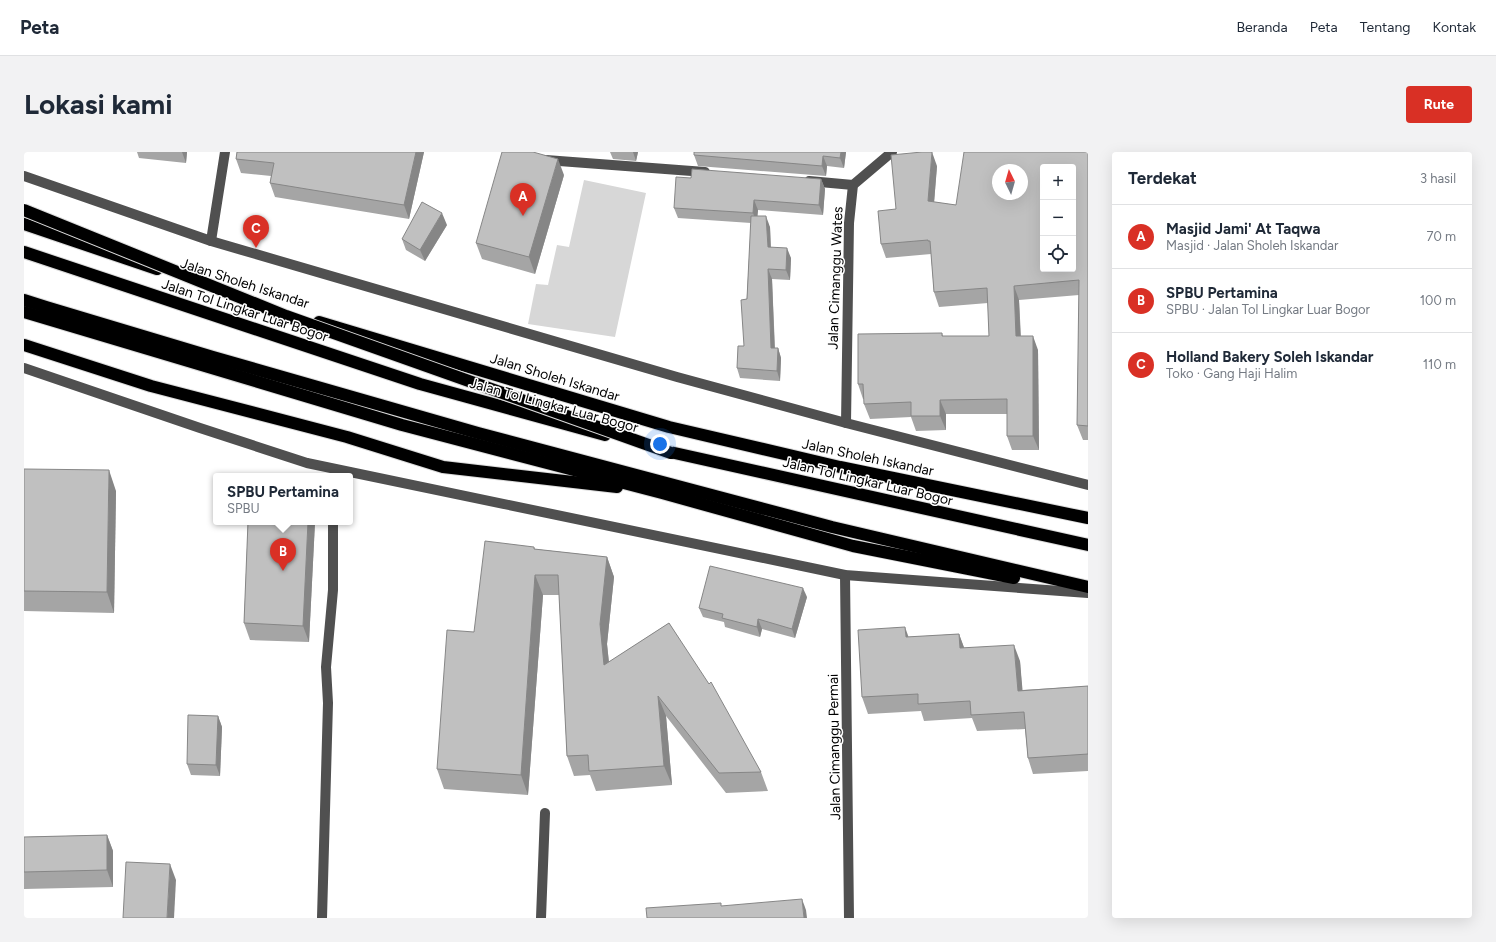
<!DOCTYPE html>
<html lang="id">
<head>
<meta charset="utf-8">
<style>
  :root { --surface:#fff; --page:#f2f2f3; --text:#1f2937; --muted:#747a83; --line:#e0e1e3; --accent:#d93025 }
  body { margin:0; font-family:Figtree,sans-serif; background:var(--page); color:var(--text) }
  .controls { position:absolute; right:12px; top:12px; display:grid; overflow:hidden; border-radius:4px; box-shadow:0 4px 16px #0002 }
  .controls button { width:36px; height:36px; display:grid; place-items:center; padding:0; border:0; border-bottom:1px solid var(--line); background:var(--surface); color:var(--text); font:20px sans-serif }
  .compass { position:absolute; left:968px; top:12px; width:36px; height:36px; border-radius:50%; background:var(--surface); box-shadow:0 4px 16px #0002; rotate:355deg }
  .you { position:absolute; left:636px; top:292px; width:14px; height:14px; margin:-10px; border:3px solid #fff; border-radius:50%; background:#1a73e8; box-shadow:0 0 0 6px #1a73e833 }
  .badge { display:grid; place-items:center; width:26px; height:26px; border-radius:50%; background:var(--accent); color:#fff; font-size:13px; font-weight:700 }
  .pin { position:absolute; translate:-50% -33px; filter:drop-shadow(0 1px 2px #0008) }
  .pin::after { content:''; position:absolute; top:21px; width:14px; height:12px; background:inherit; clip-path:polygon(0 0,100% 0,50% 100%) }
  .popup { position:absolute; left:189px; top:321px; width:140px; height:52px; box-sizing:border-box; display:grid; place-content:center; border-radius:4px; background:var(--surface); filter:drop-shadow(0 1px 3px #0005); font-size:13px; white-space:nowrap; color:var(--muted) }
  .popup b { font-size:15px; color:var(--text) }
  .popup::after { content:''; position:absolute; left:50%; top:100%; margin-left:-8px; border:8px solid transparent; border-top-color:var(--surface) }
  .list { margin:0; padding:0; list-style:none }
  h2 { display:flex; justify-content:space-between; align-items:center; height:52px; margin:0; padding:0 16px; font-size:17px }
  h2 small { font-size:13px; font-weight:400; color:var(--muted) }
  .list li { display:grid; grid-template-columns:26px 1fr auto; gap:12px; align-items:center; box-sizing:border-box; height:64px; padding:0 16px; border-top:1px solid var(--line) }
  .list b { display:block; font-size:15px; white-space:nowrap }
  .list p { margin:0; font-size:13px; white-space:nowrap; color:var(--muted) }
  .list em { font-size:13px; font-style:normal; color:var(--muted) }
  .icon { flex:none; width:22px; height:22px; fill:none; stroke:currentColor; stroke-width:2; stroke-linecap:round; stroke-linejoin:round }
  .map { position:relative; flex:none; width:1064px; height:766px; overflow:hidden; border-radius:4px }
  header { display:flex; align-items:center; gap:24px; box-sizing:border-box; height:56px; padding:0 20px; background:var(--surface); border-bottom:1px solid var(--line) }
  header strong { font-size:19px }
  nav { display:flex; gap:22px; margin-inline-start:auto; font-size:14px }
  .intro { display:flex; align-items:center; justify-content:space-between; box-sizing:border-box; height:96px; padding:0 24px }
  h1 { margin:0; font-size:28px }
  .button { padding:10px 18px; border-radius:4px; background:var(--accent); color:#fff; font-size:14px; font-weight:700 }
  main { display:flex; gap:24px; padding:0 24px }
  aside { flex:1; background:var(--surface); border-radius:4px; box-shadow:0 4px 16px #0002 }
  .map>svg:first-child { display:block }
  .green { fill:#d7d7d7 }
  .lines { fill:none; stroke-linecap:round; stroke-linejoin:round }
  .highway-casing { stroke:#dbdbdb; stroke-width:14 }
  .minor { stroke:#505050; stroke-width:10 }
  .highway { stroke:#000; stroke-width:12 }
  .highway-bridge-casing { stroke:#dbdbdb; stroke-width:14; stroke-linecap:butt }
  .highway-bridge { stroke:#000; stroke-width:12 }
  .wall { fill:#a5a5a5 }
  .shaded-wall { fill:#868686 }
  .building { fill:#c0c0c0; stroke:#868686; fill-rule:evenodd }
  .labels { text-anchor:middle; stroke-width:3; stroke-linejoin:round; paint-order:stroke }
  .street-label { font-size:14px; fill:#000; stroke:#fff }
</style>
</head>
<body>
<header>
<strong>Peta</strong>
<nav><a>Beranda</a><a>Peta</a><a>Tentang</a><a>Kontak</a></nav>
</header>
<div class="intro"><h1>Lokasi kami</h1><a class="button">Rute</a></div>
<main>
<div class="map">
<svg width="1064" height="766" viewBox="0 0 1064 766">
  <rect width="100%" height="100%" fill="#fff"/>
  <polygon class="green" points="560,28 622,41 591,185 504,172 512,132 524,133 533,93 545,95"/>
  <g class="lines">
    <g class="highway-casing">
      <g id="highway">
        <polyline points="0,72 133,117"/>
        <polyline points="0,100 396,232 581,283"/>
        <polyline points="0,148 22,155 189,205 454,281 808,375 1064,435"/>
        <polyline points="0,160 378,273 638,341 829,394 990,426"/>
        <polyline points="295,170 645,275 816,315 1064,366"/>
        <polyline points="0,193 127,234 323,285 419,315 593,335"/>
        <polyline points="637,298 1064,393"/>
      </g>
    </g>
    <g class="minor">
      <polyline points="522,8 681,20"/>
      <polyline points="0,24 187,89 653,225 822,271 1064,333"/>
      <polyline points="785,29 829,33"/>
      <polyline points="187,89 201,0"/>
      <polyline points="0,216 176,276 283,311 821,423 1064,441"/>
      <polyline points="822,271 825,71 829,33 868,0"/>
      <polyline points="821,423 825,766"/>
      <polyline points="298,766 304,551 302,515 309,438 309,370"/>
      <polyline points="517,766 521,661"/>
    </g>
    <use href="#highway" class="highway"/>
    <g class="highway-bridge-casing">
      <polyline id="highway-bridge" points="0,58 262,164 647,301"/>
    </g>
    <use href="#highway-bridge" class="highway-bridge"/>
  </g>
  <g class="wall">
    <polygon points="113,0 163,0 162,11 115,6"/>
    <polygon points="213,0 400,0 385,67 251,45 246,31 247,24 217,21 212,7"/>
    <polygon points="586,0 614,0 612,9 589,7"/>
    <polygon points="822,0 820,16 803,14 802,24 674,14 670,3"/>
    <polygon points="1064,0 1064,288 1059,288 1053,273 1055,143 995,148 997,184 1014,198 1015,298 988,298 983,284 983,262 922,262 922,278 892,279 887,265 846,267 840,252 840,247 839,247 834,232 918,181 919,184 965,184 964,151 915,155 910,140 907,102 862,106 857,92 872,57 913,14 910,50 932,53"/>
    <polygon points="540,23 511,122 458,107 452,91"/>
    <polygon points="667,26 797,27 801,37 799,63 734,58 733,64 746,75 747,95 767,106 766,128 748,127 751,196 754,196 757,206 756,229 716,226 713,216 720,194 727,71 654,66 650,56"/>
    <polygon points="423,73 401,109 382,98 378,87"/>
    <polygon points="0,317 92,339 90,461 0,459"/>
    <polygon points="224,370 291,370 285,490 226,488 220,471"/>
    <polygon points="510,395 511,397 583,405 590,425 583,492 585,510 645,471 737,620 744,639 702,641 642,564 648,633 572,639 566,623 550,624 543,604 535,443 519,443 504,643 420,637 413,617 450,480"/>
    <polygon points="783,445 771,486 738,477 736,485 701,475 700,470 679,465 675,456"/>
    <polygon points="935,482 940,496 996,509 998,538 1064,534 1064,619 1009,622 1004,606 1001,577 953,579 948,566 900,569 897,559 844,562 838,545 885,485"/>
    <polygon points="194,564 198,575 196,624 167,623 163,612"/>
    <polygon points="83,683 89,699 89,735 0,737 0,685"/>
  </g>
  <g class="shaded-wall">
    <polygon points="158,0 163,0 162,11"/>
    <polygon points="392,0 400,0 385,67 380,53"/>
    <polygon points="609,0 614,0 612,9"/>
    <polygon points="817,0 822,0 820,16 816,6"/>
    <polygon points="908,0 913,14 909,64 904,49"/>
    <polygon points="799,4 803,14 802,24 798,14"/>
    <polygon points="534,7 540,23 511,122 505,105"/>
    <polygon points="797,27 801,37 799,63 795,53"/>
    <polygon points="730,48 734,58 733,71 729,61"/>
    <polygon points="418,61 423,73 401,109 396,98"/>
    <polygon points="742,64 746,75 747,105 744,95"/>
    <polygon points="763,96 767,106 766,128 762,118"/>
    <polygon points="744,117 748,127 751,206 747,196"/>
    <polygon points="990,134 995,148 997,198 992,184"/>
    <polygon points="1009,184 1014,198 1015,298 1009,284"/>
    <polygon points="754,196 757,206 756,229 753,219"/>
    <polygon points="916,248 922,262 922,278 916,264"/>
    <polygon points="85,318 92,339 90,461 83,440"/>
    <polygon points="284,370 291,370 285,490 279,474"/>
    <polygon points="583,405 590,425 583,492 587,532 580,513 576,472"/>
    <polygon points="511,423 519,443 504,643 497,623"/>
    <polygon points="779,436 783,445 771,486 768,477"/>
    <polygon points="734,467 738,477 736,485 733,475"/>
    <polygon points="881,475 887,492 882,485"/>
    <polygon points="935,482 941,498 936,496"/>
    <polygon points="990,493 996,509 1000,555 994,539"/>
    <polygon points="634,544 642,564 648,633 640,614"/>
    <polygon points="194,564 198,575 196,624 192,613"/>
    <polygon points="83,683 89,699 89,735 83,718"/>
    <polygon points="146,712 152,728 150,766 143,766"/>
    <polygon points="778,747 782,758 783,766 780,766"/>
  </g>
  <g class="building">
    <polygon points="213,0 392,0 380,53 246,31 250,11 212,7"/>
    <polygon points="478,0 509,0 534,7 505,105 452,91"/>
    <polygon points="670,0 817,0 816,6 799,4 798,14 670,3"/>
    <path d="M 898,0 L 908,0 L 904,49 L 932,53 L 940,0 L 1064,0 L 1064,274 L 1053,273 L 1055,128 L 990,134 L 992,184 L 1009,184 L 1009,284 L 983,284 L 983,247 L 916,248 L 916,264 L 887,264 L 887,250 L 840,252 L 839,232 L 834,232 L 834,182 L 918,181 L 918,184 L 965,184 L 963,136 L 910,140 L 906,89 L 904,89 L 904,88 L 857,92 L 854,59 L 872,57 L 867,3 ZM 1019,15 L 1049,15 L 1049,117 L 1019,117 ZM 974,18 L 998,18 L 998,42 L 974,42 Z"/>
    <polygon points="668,17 797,27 795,53 730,48 729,61 650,56 652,25 667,26"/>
    <polygon points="398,50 418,61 396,98 378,87"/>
    <polygon points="727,64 742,64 744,95 763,96 762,118 744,117 747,196 754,196 753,219 713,216 714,194 720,194 717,148 723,147"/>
    <polygon points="0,317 85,318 83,440 0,439"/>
    <polygon points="224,370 284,370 279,474 220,471"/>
    <polygon points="461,389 510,395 510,397 583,405 576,472 580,513 645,471 685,532 687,530 737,620 695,621 634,544 640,614 565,619 564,603 543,604 534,423 511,423 497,623 413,617 423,478 450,480"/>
    <polygon points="686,414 779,436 768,477 734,467 733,475 698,466 699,462 675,456"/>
    <polygon points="881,475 882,485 935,482 936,496 990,493 994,539 1064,534 1064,602 1004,606 1000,560 947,563 946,549 894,552 894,542 838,545 834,478"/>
    <polygon points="164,563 194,564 192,613 163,612"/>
    <polygon points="83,683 83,718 0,720 0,685"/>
    <polygon points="102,710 146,712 143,766 99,766"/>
    <polygon points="778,747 780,766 623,766 622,756 697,751 697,754"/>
  </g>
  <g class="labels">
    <g class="street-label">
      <text transform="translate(811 126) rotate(-88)" y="5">Jalan Cimanggu Wates</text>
      <text transform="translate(221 131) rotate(18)" y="5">Jalan Sholeh Iskandar</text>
      <text transform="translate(221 158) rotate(18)" y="5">Jalan Tol Lingkar Luar Bogor</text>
      <text transform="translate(531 225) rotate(17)" y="5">Jalan Sholeh Iskandar</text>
      <text transform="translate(530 253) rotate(15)" y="5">Jalan Tol Lingkar Luar Bogor</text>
      <text transform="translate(844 305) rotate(12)" y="5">Jalan Sholeh Iskandar</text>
      <text transform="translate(844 329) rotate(13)" y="5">Jalan Tol Lingkar Luar Bogor</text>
      <text transform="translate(810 595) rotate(-91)" y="5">Jalan Cimanggu Permai</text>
    </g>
  </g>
</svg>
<div class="controls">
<button>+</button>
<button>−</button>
<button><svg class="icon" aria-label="locate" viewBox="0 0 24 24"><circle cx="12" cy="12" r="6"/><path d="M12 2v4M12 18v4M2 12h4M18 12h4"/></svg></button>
</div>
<svg class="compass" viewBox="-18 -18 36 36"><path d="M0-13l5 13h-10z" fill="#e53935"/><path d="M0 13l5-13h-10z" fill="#747a83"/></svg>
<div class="you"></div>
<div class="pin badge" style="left:499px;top:64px">A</div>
<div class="pin badge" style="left:259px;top:419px">B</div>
<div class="popup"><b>SPBU Pertamina</b>SPBU</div>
<div class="pin badge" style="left:232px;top:96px">C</div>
</div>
<aside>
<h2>Terdekat<small>3 hasil</small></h2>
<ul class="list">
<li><span class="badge">A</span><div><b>Masjid Jami' At Taqwa</b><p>Masjid · Jalan Sholeh Iskandar</p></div><em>70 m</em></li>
<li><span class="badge">B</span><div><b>SPBU Pertamina</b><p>SPBU · Jalan Tol Lingkar Luar Bogor</p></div><em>100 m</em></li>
<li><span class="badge">C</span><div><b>Holland Bakery Soleh Iskandar</b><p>Toko · Gang Haji Halim</p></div><em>110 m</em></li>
</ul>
</aside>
</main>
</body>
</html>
